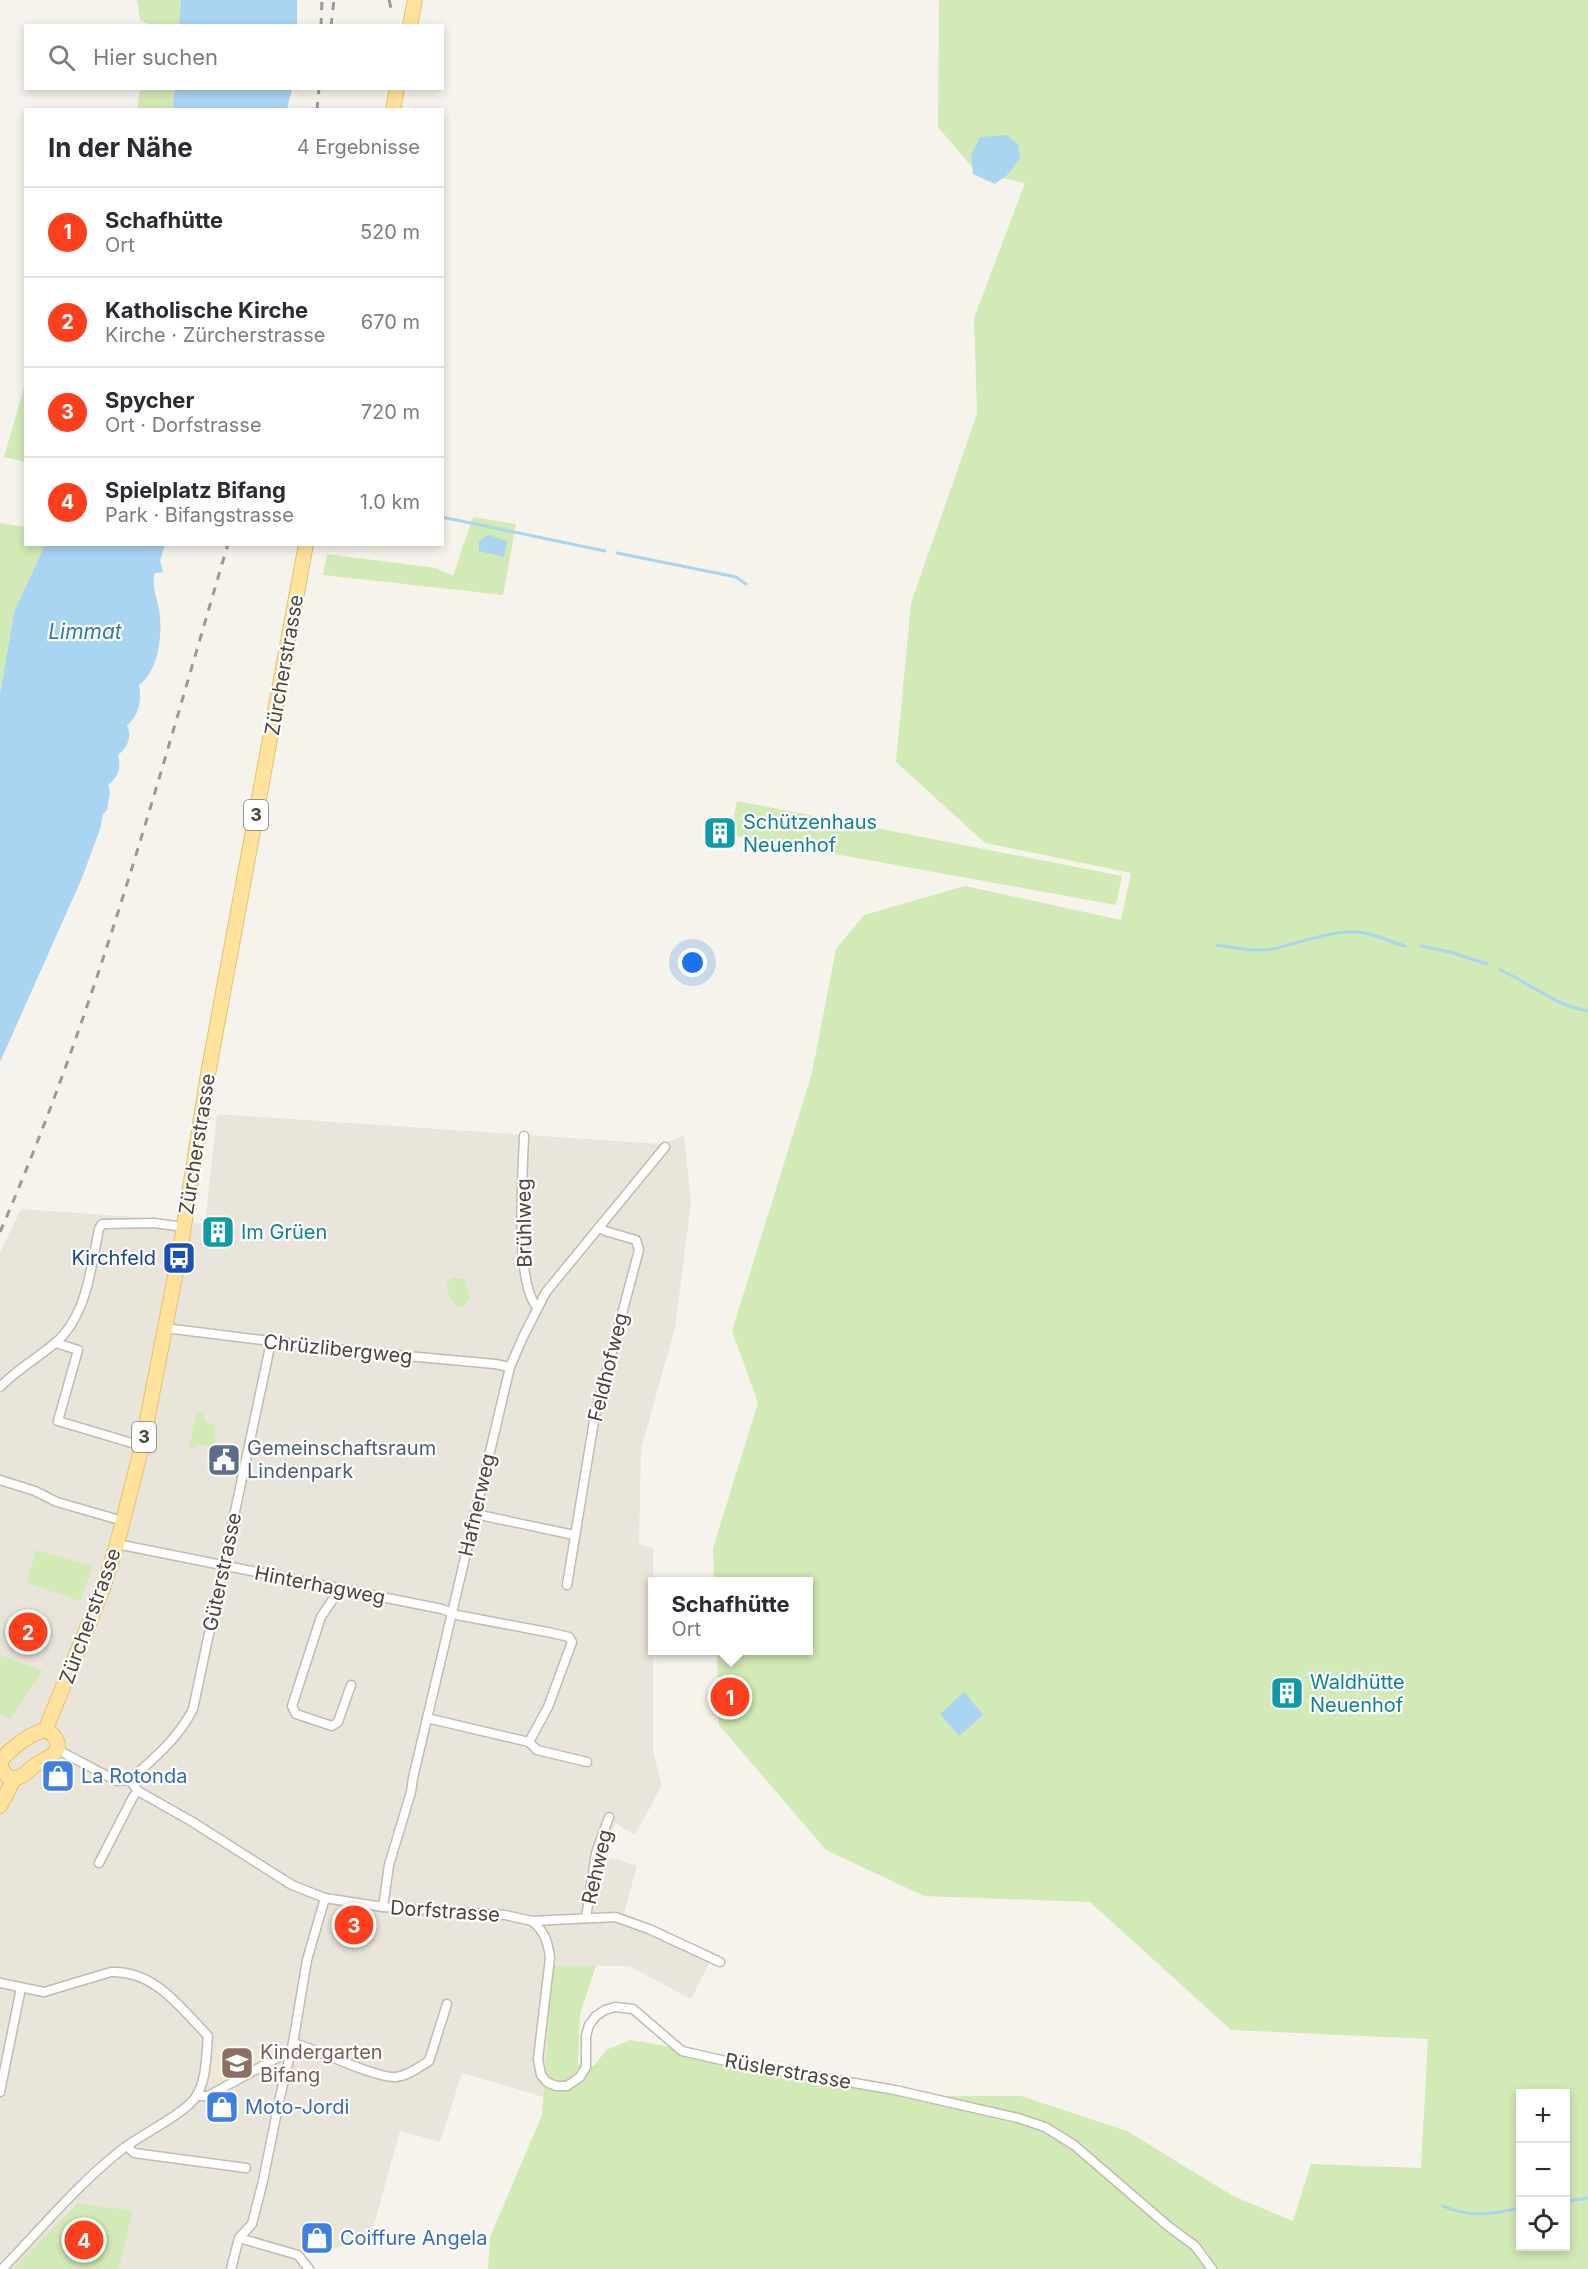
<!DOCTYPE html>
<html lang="de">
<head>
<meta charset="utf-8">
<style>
  :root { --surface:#fff; --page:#f7f7f7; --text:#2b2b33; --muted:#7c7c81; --line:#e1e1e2; --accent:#fc3f1d }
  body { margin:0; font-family:Inter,sans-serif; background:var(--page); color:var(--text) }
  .controls { position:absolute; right:18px; bottom:18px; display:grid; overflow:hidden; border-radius:0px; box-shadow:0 3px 9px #0003 }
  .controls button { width:54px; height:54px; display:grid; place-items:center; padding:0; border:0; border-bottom:2px solid var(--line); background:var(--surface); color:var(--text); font:30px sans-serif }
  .you { position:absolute; left:693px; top:963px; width:21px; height:21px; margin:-15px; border:4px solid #fff; border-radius:50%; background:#1a73e8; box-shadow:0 0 0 9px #1a73e833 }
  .badge { display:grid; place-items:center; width:39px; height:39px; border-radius:50%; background:var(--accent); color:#fff; font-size:20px; font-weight:700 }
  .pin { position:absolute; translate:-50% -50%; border:3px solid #fff; box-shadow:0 2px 6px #0006 }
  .popup { position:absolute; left:648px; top:1577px; width:165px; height:78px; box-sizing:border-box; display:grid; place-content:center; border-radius:0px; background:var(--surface); filter:drop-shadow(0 2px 4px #0005); font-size:20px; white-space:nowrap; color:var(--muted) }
  .popup b { font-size:22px; color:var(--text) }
  .popup::after { content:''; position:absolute; left:50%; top:100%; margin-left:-12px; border:12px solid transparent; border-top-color:var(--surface) }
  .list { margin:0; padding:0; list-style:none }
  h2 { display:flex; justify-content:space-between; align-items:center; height:78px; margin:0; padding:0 24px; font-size:26px }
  h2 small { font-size:20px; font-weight:400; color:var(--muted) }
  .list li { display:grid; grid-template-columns:39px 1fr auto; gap:18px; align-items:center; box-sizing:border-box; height:90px; padding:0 24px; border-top:2px solid var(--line) }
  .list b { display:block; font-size:22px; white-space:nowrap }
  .list p { margin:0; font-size:20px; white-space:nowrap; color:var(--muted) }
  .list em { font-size:20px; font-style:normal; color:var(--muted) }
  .icon { flex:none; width:33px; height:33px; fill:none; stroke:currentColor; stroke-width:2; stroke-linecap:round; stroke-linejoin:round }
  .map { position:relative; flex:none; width:1588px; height:2269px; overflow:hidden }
  .search { position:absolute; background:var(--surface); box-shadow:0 3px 9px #0003; left:24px; top:24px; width:420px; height:66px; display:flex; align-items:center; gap:15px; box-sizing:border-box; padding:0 21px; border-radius:0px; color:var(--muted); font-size:22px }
  .panel { position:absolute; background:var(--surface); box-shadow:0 3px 9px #0003; left:24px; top:108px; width:420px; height:438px; border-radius:0px }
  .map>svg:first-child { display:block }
  .residential { fill:#eae5da }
  .education { fill:#efe8d6 }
  .green { fill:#d2eab5; fill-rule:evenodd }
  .water { fill:#a9d4f2 }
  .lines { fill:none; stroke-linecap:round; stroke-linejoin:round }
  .stream { stroke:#a9d4f2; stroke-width:3 }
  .street-casing { stroke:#c2bbae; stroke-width:11 }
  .primary-casing { stroke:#e6c16a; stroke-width:16 }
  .street { stroke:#fff; stroke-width:8 }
  .primary { stroke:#ffe39c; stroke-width:14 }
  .rail { stroke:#9a9a9a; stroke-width:3; stroke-dasharray:8 8; stroke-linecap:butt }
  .labels { text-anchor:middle; stroke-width:4.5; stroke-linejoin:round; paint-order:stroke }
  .shield { fill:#fff; stroke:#817c74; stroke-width:1.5 }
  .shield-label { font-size:18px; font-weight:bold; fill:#4b4439 }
  .street-label { font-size:20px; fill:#4b4439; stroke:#fff }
  .culture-label { font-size:20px; fill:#0d838f; stroke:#fff; text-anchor:start }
  .transit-label { font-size:20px; fill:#164399; stroke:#fff; text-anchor:end }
  .service-label { font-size:20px; fill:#4e5e75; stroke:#fff; text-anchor:start }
  .shop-label { font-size:20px; fill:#366cbe; stroke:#fff; text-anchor:start }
  .education-label { font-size:20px; fill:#785e54; stroke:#fff; text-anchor:start }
  .water-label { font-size:21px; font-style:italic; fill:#2e7ab2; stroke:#fff }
</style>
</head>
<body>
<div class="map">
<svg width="1588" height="2269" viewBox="0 0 1588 2269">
  <rect width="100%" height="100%" fill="#f6f3ec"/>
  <polygon class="residential" points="217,1114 661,1144 684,1136 691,1203 675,1328 641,1449 639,1544 653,1548 653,1752 662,1785 635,1835 615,1823 603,1855 637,1866 624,1913 714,1954 691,1999 629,1966 552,1966 543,2097 462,2073 440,2142 400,2131 369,2243 291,2254 303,2269 0,2269 0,1252 21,1209 164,1219 205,1224"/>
  <polygon class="education" points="217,2041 276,2053 246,2074 213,2090 208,2083"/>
  <g class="green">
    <polygon points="137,0 181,0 179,25 151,25 140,20"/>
    <path d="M 939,0 L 1588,0 L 1588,2269 L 488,2269 L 490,2237 L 542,2115 L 552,1966 L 596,1966 L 580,2014 L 578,2064 L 594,2066 L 606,2050 L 630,2040 L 728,2056 L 895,2090 L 901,2096 L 1021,2096 L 1127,2131 L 1233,2196 L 1293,2221 L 1311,2164 L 1421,2168 L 1428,2039 L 1231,2030 L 1090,1902 L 924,1896 L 826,1850 L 719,1725 L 717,1651 L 808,1650 L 808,1582 L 714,1581 L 713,1548 L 758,1403 L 732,1331 L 812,1073 L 836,949 L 864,915 L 965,886 L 1121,920 L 1131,873 L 985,843 L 896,762 L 911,603 L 977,414 L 974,318 L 1025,183 L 977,173 L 938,127 ZM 1520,2094 L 1566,2094 L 1566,2246 L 1520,2246 Z"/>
    <polygon points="140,89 175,89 172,109 137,110"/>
    <polygon points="25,384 25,462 4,457"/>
    <polygon points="473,517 516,524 503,595 323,575 327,554 436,568 453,576"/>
    <polygon points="0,523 25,527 26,544 45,545 14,612 0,695"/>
    <polygon points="737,801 1122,876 1116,905 730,835"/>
    <path d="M 452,1278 L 464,1279 L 470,1296 L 466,1304 L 461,1308 C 451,1305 449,1294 446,1285 Z"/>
    <polygon points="197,1412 206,1413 204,1421 213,1424 215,1428 213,1436 216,1439 214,1448 197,1444 195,1449 189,1448"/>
    <polygon points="36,1550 93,1566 80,1601 27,1583"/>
    <polygon points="0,1655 43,1671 10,1719 0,1715"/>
    <polygon points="78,2203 132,2211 119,2269 13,2269"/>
  </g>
  <g class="water">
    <polygon points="181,0 297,0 297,25 179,25"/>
    <polygon points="175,89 175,88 292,89 287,109 172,109"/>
    <polygon points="1006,135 1018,144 1020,158 1007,175 995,184 973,174 971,155 980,137"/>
    <polygon points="488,535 507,541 504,557 479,551 479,541"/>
    <path d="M 45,545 L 165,545 L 160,560 L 163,572 L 155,573 C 151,587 157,596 159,610 C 163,633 159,671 139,685 C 142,698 139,717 127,725 C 132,737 128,747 118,755 C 121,770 119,776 108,785 L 110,792 L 107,810 L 103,814 L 100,829 L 82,878 L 0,1062 L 0,695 L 14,612 Z"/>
    <polygon points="964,1692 983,1715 959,1736 940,1714"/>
  </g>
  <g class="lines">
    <g class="stream">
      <polyline points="442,517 605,551"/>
      <polyline points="617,553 736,577 746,584"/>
      <path d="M 1217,945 C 1235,948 1255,952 1273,949 C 1295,944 1333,930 1356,932 C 1373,932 1389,942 1405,946"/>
      <polyline points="1421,946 1450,952 1487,964"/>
      <path d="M 1500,970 C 1532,984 1552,1004 1588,1011"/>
      <polyline points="1566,2201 1588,2198"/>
      <path d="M 1443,2206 C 1469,2218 1493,2214 1520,2208"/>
    </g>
    <g class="street-casing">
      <g id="street">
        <path d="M 524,1136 C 523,1173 514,1281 537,1307"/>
        <polyline points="165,1328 352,1351 495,1364 510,1367"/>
        <polyline points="56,1343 78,1350 58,1421 142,1446"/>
        <path d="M 0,1387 C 16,1370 36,1359 54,1344 C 87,1317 91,1267 99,1229 L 102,1224 L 154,1223 L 184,1227"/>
        <polyline points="0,1480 35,1491 57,1502 123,1521"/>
        <polyline points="475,1514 574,1535"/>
        <polyline points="117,1544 442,1609 457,1615 552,1633 569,1637 572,1642 548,1707 529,1742 427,1718"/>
        <polyline points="567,1585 595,1415 639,1250 636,1240 605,1231 599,1227"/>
        <polyline points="339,1590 321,1617 292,1706 296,1714 332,1726 338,1722 351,1685"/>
        <polyline points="529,1742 537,1750 587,1762"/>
        <polyline points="58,1750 117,1781 130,1780 138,1791 191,1821 292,1885 325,1898 383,1907 505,1915 532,1921 615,1917 649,1929 720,1962"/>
        <path d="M 130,1780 C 154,1758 178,1739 193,1709 L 271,1342"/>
        <polyline points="99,1863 133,1797 138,1791"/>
        <polyline points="383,1907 389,1865 411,1792 413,1778 510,1367 523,1337 546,1292 665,1147"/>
        <polyline points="586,1918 596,1853 609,1817"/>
        <path d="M 532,1921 C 545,1932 548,1942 550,1958 L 538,2059 L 541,2075 L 547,2082 L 556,2086 L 567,2086 L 580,2077 L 586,2067 L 586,2036 L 589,2025 L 596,2016 L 605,2010 L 615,2007 L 633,2009 L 682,2051 L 726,2061 L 895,2090 L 1018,2118 L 1045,2127 L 1074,2145 L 1168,2226 L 1195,2246 L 1212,2269"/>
        <path d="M 0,1983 L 44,1992 L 111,1972 C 154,1970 180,2007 208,2036 C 206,2055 207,2081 195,2098 C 183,2115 138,2136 120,2151 C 77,2185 40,2230 2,2269"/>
        <path d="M 293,2043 C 317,2049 377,2079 396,2077 C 408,2076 419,2067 429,2061 L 447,2004"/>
        <polyline points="0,2092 21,1988"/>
        <polyline points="197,2096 208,2096 286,2053 291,2054"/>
        <polyline points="127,2146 134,2153 246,2168"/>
        <polyline points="239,2238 298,2255 309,2269"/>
        <polyline points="231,2269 239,2238 252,2224 263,2181 280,2097 293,2043 307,1960 325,1898"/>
      </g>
    </g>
    <g class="primary-casing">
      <g id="primary">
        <polyline points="410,26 415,0"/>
        <polyline points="393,110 397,88"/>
        <polyline points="45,1731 102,1591 117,1544 142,1446 180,1251 208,1074 306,544"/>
        <path d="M 0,1763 C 3,1754 34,1730 44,1731 C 49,1731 53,1734 55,1738 C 65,1753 47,1757 37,1764 C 27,1770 23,1780 9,1778 L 3,1771 L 0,1764"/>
        <polyline points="0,1806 14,1779"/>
      </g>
    </g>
    <use href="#street" class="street"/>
    <use href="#primary" class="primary"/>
    <g class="rail">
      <polyline points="389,0 391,8"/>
      <polyline points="321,26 322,0"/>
      <polyline points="331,26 334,0"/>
      <polyline points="317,110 319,88"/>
      <path d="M 0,1232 C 97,1010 159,776 228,544"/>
    </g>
  </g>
  <defs>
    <g id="building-square" transform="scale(1.725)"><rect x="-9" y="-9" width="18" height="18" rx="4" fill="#0f9aa8" stroke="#fff"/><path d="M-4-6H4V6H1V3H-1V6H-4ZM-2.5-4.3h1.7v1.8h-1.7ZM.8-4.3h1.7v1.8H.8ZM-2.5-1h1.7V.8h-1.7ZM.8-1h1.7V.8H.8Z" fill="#fff"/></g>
    <g id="bus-square" transform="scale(1.725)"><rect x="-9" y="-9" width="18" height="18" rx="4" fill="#1a4fb4" stroke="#fff"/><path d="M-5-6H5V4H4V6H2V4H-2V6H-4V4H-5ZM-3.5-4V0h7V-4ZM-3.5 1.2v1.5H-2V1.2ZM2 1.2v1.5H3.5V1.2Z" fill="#fff"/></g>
    <g id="civic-square" transform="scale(1.725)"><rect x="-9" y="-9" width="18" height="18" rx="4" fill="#5c6f8a" stroke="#fff"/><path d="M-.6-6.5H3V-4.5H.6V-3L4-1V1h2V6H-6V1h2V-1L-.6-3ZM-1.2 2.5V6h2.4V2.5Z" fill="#fff"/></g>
    <g id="shop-square" transform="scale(1.725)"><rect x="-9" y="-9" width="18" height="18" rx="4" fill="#3f7fe0" stroke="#fff"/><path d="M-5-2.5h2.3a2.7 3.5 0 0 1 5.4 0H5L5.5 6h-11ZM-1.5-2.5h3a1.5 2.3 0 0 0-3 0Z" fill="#fff"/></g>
    <g id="school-square" transform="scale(1.725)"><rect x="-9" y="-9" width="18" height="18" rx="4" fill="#8d6e63" stroke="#fff"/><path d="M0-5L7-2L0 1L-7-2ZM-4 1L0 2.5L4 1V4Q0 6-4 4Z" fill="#fff"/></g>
  </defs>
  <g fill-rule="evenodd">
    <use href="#building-square" x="720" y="833"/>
    <use href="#building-square" x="218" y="1232"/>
    <use href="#bus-square" x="179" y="1258"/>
    <use href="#civic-square" x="224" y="1460"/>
    <use href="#building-square" x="1287" y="1693"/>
    <use href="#shop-square" x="58" y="1776"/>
    <use href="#school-square" x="237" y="2063"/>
    <use href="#shop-square" x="222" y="2107"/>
    <use href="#shop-square" x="317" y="2238"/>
  </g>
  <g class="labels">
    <g class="shield">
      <rect x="244" y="800" width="24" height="30" rx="4.5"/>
      <rect x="132" y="1422" width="24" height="30" rx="4.5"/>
    </g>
    <g class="shield-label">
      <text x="256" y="821">3</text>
      <text x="144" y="1443">3</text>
    </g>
    <g class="street-label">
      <text transform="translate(284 665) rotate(-80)" y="7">Zürcherstrasse</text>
      <text transform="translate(197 1144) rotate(-81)" y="7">Zürcherstrasse</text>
      <text transform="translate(524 1223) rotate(-91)" y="7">Brühlweg</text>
      <text transform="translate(338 1349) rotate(6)" y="7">Chrüzlibergweg</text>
      <text transform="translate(608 1367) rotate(-76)" y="7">Feldhofweg</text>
      <text transform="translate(477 1505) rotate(-77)" y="7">Hafnerweg</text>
      <text transform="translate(222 1572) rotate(-78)" y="7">Güterstrasse</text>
      <text transform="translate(320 1585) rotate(11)" y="7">Hinterhagweg</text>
      <text transform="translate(90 1616) rotate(-70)" y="7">Zürcherstrasse</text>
      <text transform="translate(597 1867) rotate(-77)" y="7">Rehweg</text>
      <text transform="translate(445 1911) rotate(4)" y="7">Dorfstrasse</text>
      <text transform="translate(788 2071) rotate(10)" y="7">Rüslerstrasse</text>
    </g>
    <g class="culture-label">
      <text x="743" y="829">Schützenhaus<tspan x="743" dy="23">Neuenhof</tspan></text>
      <text x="241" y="1239">Im Grüen</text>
      <text x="1310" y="1689">Waldhütte<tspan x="1310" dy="23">Neuenhof</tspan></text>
    </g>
    <g class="transit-label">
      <text x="156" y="1265">Kirchfeld</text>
    </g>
    <g class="service-label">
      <text x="247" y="1455">Gemeinschaftsraum<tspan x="247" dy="23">Lindenpark</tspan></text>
    </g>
    <g class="shop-label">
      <text x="81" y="1783">La Rotonda</text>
      <text x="245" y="2114">Moto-Jordi</text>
      <text x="340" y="2245">Coiffure Angela</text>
    </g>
    <g class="education-label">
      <text x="260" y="2059">Kindergarten<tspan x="260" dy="23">Bifang</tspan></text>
    </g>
    <g class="water-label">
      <text x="85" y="639">Limmat</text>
    </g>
  </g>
</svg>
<div class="controls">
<button>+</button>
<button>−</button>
<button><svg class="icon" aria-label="locate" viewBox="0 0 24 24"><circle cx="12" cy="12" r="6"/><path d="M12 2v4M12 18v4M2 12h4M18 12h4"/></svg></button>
</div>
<div class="you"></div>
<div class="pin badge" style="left:730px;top:1697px">1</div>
<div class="popup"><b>Schafhütte</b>Ort</div>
<div class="pin badge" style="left:28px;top:1632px">2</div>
<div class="pin badge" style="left:354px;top:1925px">3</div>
<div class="pin badge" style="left:84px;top:2240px">4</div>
<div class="search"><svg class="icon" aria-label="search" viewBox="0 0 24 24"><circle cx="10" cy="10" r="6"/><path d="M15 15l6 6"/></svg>Hier suchen</div>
<section class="panel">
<h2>In der Nähe<small>4 Ergebnisse</small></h2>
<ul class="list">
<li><span class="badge">1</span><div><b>Schafhütte</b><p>Ort</p></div><em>520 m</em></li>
<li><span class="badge">2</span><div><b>Katholische Kirche</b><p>Kirche · Zürcherstrasse</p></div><em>670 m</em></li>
<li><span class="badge">3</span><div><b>Spycher</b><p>Ort · Dorfstrasse</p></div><em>720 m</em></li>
<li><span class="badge">4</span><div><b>Spielplatz Bifang</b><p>Park · Bifangstrasse</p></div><em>1.0 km</em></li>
</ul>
</section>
</div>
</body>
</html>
